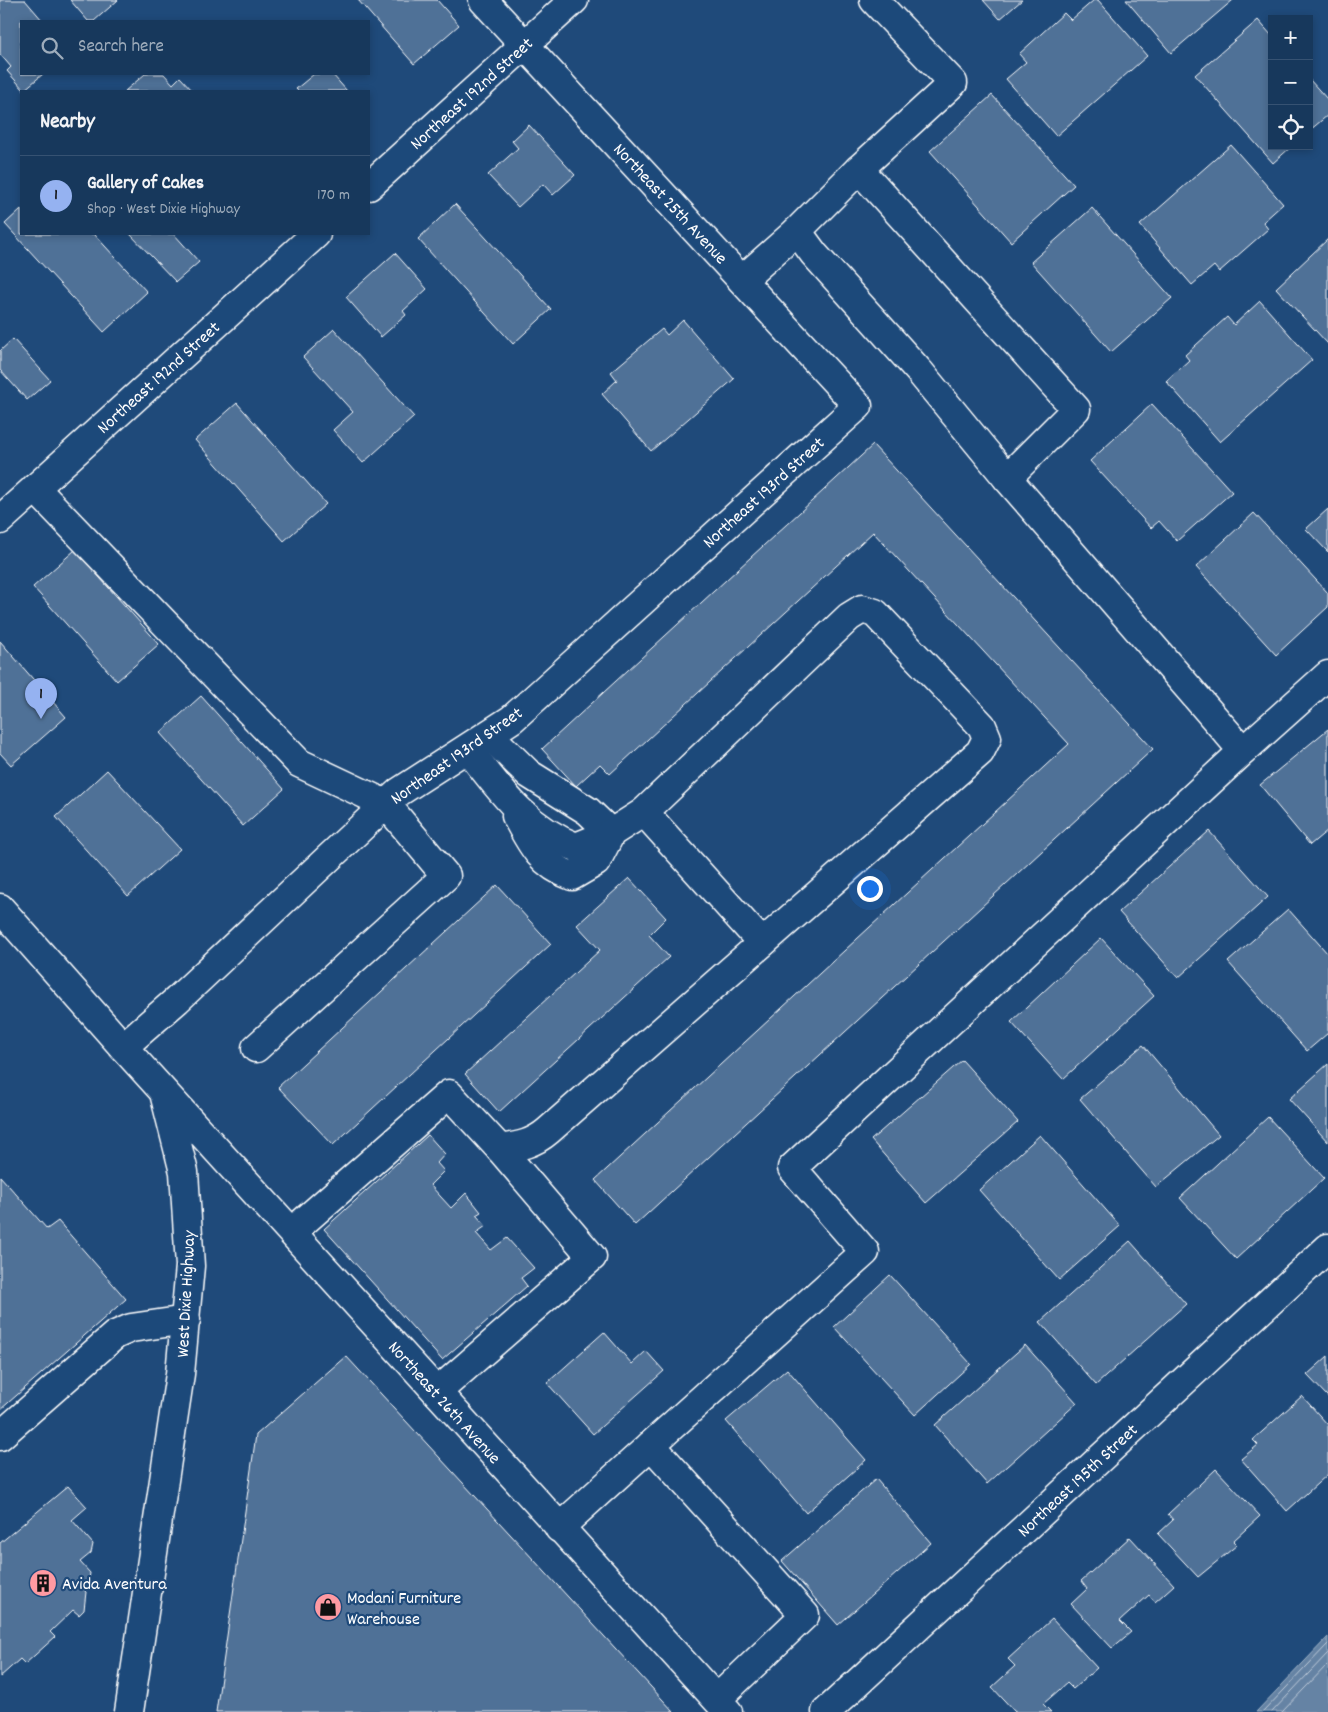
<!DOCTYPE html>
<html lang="en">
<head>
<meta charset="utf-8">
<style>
  :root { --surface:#17385c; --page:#203f62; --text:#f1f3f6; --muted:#9eacbb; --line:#365272; --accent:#95b2f1 }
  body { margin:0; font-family:Dekko,sans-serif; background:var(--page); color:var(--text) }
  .controls { position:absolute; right:15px; top:15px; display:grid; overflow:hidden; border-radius:0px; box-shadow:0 2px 8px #0003 }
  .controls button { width:45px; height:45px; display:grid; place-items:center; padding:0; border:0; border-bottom:1px solid var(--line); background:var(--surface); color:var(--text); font:25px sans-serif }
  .you { position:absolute; left:869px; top:888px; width:18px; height:18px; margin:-12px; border:4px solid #fff; border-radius:50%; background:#1a73e8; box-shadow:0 0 0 8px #1a73e833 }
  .badge { display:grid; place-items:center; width:32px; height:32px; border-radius:50%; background:var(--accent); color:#111; font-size:16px; font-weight:700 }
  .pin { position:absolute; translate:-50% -41px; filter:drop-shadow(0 1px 2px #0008) }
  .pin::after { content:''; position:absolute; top:26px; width:18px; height:15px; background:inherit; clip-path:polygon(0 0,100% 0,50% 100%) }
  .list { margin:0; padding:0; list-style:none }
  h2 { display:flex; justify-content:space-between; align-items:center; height:65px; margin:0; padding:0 20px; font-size:21px }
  h2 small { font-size:16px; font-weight:400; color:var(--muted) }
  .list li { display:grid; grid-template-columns:32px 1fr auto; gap:15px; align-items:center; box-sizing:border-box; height:80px; padding:0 20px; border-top:1px solid var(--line) }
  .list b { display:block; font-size:19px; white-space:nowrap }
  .list p { margin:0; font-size:16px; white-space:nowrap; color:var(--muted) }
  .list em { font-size:16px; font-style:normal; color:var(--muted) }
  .icon { flex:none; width:28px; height:28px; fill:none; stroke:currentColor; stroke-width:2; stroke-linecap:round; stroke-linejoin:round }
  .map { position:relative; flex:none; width:1328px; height:1712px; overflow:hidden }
  .search { position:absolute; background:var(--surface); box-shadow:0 2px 8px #0003; left:20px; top:20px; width:350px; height:55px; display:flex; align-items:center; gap:12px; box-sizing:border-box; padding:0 18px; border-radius:0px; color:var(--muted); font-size:19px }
  .panel { position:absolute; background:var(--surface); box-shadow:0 2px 8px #0003; left:20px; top:90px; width:350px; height:145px; border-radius:0px }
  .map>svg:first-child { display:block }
  .water { fill:#6583a4; stroke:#a3b5c8 }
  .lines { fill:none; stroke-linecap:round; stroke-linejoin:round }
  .shore { stroke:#c1cddb; stroke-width:1 }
  .building { fill:#507197; stroke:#fff }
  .minor-casing { stroke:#fff; stroke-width:31 }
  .minor { stroke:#1f4a7a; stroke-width:28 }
  .labels { text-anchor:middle; stroke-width:4.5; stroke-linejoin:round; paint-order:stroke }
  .street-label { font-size:18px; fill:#fff; stroke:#1f4a7a }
  .poi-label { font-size:18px; fill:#fff; stroke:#1f4a7a; text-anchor:start }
</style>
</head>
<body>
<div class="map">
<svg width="1328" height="1712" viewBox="0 0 1328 1712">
  <rect width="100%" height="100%" fill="#1f4a7a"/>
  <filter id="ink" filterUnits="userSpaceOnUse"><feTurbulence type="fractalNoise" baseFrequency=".02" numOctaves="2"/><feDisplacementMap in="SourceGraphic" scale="10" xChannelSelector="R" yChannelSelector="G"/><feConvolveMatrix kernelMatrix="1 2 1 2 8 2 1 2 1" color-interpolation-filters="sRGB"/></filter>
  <g filter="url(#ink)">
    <polygon class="water" points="1328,1637 1328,1712 1256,1712"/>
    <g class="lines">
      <g class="shore">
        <polyline points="1263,1712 1328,1644"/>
        <polyline points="1272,1712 1328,1653"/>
        <polyline points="1282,1712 1328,1664"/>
      </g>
    </g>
    <g class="building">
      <polygon points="0,0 25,0 43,21 21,21 21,74 43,74 24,90 7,71 11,67 0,54"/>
      <polygon points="70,0 118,0 94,21 88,21"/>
      <polygon points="358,0 437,0 459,25 414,64"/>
      <polygon points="983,0 1022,0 1000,19"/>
      <polygon points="1094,0 1098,0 1147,56 1056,136 1006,79 1026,62 1019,54 1064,13 1071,20"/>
      <polygon points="1126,0 1233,0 1171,53"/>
      <polygon points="1258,20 1272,36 1272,146 1292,146 1273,163 1195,75"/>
      <polygon points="145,74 164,74 173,84 180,77 193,91 125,91"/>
      <polygon points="314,74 332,74 347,91 298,91 296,89"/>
      <polygon points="1309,79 1328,100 1328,115 1309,131"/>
      <polygon points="992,95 1074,185 1011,242 930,151"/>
      <polygon points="529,125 575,175 553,195 543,184 518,207 488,175 518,148 512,141"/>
      <polygon points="1231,145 1283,204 1263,222 1268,229 1219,272 1214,266 1192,285 1140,225"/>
      <polygon points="455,204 551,309 513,344 418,239"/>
      <polygon points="1092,208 1172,298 1111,352 1031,262"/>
      <polygon points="21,209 21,234 94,234 147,292 104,332 5,224"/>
      <polygon points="130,234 174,234 199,262 176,282"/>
      <polygon points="1328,239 1328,344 1276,288"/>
      <polygon points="395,253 427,289 403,311 406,315 381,337 346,297"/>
      <polygon points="1260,301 1312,360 1220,442 1166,381 1189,360 1185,355 1227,317 1234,325"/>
      <polygon points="683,320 734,379 651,451 602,394 617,380 611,372 662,329 667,335"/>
      <polygon points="334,329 414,417 363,463 333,430 353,412 303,357"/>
      <polygon points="13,339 50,380 27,400 0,370 0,351"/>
      <polygon points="237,403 326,504 284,541 195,440"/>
      <polygon points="1152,404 1232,492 1177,541 1159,521 1151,528 1090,461"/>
      <polygon points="873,445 1153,749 635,1225 595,1180 1069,744 873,532 610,774 600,764 576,786 542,749"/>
      <polygon points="1328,509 1328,552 1306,529"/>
      <polygon points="1254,513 1328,593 1328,607 1276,655 1196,567"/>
      <polygon points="75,550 159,644 117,681 33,587"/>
      <polygon points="0,641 66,717 11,765 0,753"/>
      <polygon points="201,696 284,789 243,826 160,733"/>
      <polygon points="1328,729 1328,830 1310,845 1260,785"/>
      <polygon points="107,770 180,849 128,896 56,817"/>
      <polygon points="1209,831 1268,897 1178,978 1119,912"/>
      <polygon points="629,878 666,918 649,935 669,957 499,1112 465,1074 600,950 577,925"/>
      <polygon points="497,885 551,944 333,1145 278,1087"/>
      <polygon points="1288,909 1328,954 1328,1033 1307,1051 1228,962"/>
      <polygon points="1101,938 1154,996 1063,1079 1011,1022"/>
      <polygon points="1143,1045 1219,1135 1156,1187 1080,1099"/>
      <polygon points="962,1060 1018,1122 926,1203 871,1140"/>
      <polygon points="1328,1064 1328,1142 1289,1099"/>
      <polygon points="1268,1117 1324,1178 1236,1259 1180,1198"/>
      <polygon points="428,1135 445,1154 437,1163 444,1171 430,1185 451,1208 466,1193 481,1212 476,1215 486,1226 476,1233 491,1250 507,1238 534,1268 521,1278 527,1286 442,1360 324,1229"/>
      <polygon points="1040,1135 1120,1226 1059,1280 979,1190"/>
      <polygon points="0,1176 47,1229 58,1221 126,1299 0,1410"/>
      <polygon points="1130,1241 1186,1304 1096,1385 1040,1322"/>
      <polygon points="890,1275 971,1364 915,1415 834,1327"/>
      <polygon points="604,1332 632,1364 646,1351 664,1371 593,1434 547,1383"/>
      <polygon points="1025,1345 1077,1403 987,1484 935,1425"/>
      <polygon points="346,1356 674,1712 216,1712 256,1435"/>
      <polygon points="1328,1356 1328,1397 1307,1375"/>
      <polygon points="787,1369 866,1460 806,1513 726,1421"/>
      <polygon points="1302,1396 1328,1425 1328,1474 1287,1511 1241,1459 1258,1445 1253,1440"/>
      <polygon points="1216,1469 1260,1516 1233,1541 1237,1545 1198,1577 1158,1534 1173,1520 1168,1514"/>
      <polygon points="876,1479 931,1543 838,1625 782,1561"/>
      <polygon points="68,1486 87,1507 72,1520 93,1544 91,1553 80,1562 90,1573 89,1579 81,1586 86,1592 84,1610 79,1615 73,1610 50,1632 55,1637 25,1664 20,1659 0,1677 0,1543"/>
      <polygon points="1130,1537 1174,1585 1155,1602 1149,1595 1120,1621 1131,1632 1112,1648 1071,1604 1087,1589 1081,1581"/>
      <polygon points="1052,1619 1097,1668 1073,1689 1067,1683 1043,1704 1051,1712 1015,1712 992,1687 1015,1666 1008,1659"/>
    </g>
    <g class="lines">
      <g class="minor-casing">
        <g id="minor">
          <polyline points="369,186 574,0"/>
          <polyline points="797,231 814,254 919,371 1007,478"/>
          <polyline points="742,280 797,231 859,169"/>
          <polyline points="35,488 299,763 386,804 446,876 256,1048"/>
          <polyline points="0,520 316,234"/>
          <polyline points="489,735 529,774 588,811 611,833"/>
          <path d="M 468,749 C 500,790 526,828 576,847 L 611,833 L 644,812 L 849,617 L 862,609 L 875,613 L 982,726 L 987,738 L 980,752 L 548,1131 C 533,1144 519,1146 500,1149"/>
          <polyline points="1243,751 1328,675"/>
          <polyline points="644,812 762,943"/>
          <path d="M 516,816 C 531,844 541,865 572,876 L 596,862 L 611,833"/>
          <polyline points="0,908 123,1047 728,1712"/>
          <polyline points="123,1047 177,1000 399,792 512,719 858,406 483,0"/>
          <polyline points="293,1231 449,1094 500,1149 592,1257 437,1392"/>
          <polyline points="0,1436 115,1335 131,1328 186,1320"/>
          <polyline points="651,1445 805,1615 717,1699"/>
          <polyline points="559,1528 865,1252 792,1168 1243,751 1007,478 1076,409 859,169 953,83 874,0"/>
          <polyline points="129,1712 180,1374 190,1266 184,1172 165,1097"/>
          <polyline points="826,1712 1328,1248"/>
        </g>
      </g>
      <use href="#minor" class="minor"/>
    </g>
  </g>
  <defs>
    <g id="building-disc" transform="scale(1.4375)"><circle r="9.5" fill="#ff9aa2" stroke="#1f4a7a"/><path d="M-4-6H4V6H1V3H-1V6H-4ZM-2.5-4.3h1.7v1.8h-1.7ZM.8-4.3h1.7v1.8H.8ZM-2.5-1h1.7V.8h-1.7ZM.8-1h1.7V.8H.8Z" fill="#111"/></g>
    <g id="shop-disc" transform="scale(1.4375)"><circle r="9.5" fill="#ff9aa2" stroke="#1f4a7a"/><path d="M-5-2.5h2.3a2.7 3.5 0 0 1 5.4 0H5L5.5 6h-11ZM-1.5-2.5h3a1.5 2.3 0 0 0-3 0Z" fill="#111"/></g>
  </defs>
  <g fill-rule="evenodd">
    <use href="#building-disc" x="43" y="1583"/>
    <use href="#shop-disc" x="328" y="1607"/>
  </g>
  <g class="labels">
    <g class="street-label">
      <text transform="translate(471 93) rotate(-42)" y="6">Northeast 192nd Street</text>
      <text transform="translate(671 203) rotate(47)" y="6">Northeast 25th Avenue</text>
      <text transform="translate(158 377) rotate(-42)" y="6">Northeast 192nd Street</text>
      <text transform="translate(763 492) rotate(-42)" y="6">Northeast 193rd Street</text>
      <text transform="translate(456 755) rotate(-35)" y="6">Northeast 193rd Street</text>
      <text transform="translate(185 1294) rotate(-87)" y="6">West Dixie Highway</text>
      <text transform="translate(445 1402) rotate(48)" y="6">Northeast 26th Avenue</text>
      <text transform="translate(1077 1480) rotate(-43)" y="6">Northeast 195th Street</text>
    </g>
    <g class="poi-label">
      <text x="62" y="1589">Avida Aventura</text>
      <text x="347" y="1603">Modani Furniture<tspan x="347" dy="21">Warehouse</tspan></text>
    </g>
  </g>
</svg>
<div class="controls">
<button>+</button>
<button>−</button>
<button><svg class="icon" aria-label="locate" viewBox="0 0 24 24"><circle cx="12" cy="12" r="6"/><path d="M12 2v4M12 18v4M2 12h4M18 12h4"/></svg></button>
</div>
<div class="you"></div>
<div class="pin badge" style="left:41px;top:719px">1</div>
<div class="search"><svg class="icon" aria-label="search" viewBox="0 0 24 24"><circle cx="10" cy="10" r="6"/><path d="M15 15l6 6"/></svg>Search here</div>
<section class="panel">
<h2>Nearby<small></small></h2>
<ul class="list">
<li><span class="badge">1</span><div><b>Gallery of Cakes</b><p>Shop · West Dixie Highway</p></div><em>170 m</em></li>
</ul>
</section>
</div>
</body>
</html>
